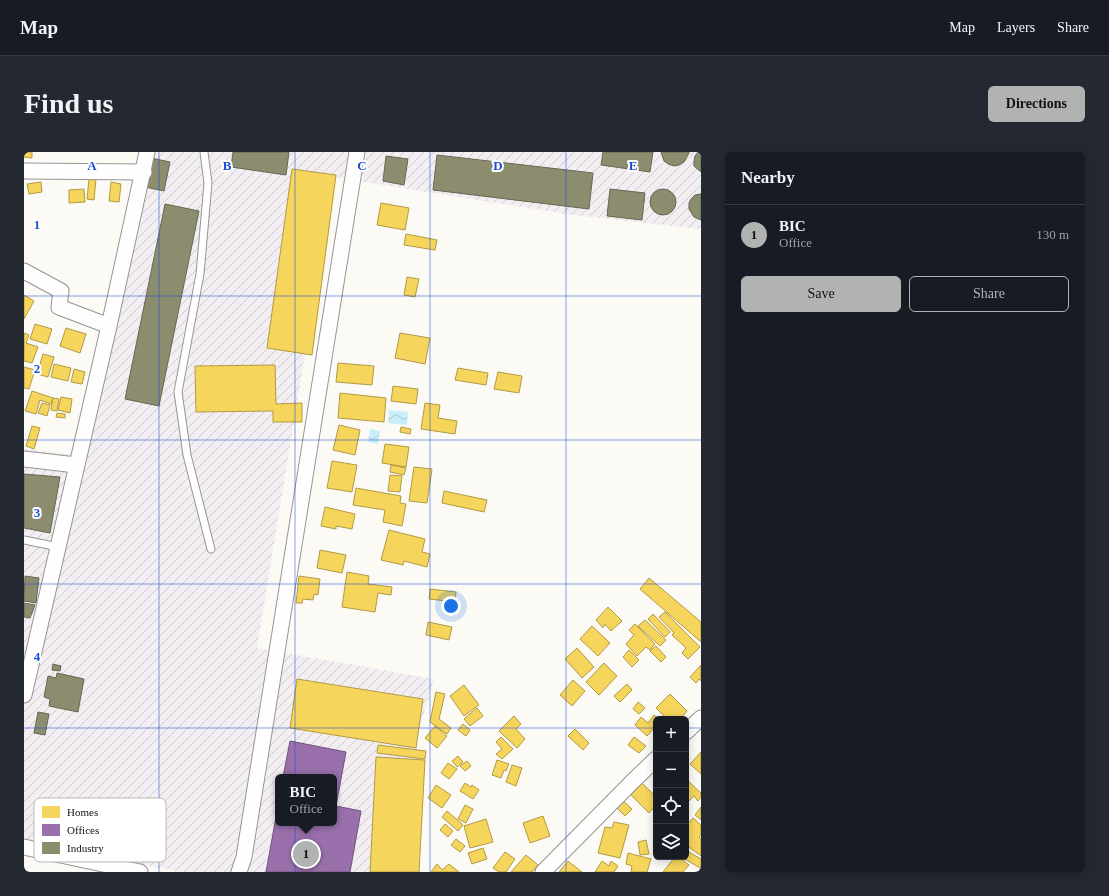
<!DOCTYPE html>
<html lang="en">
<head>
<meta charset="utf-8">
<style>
  :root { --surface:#171b24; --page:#242831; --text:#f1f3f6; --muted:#9ea1a6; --line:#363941; --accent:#b1b2b2 }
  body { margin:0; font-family:"Times New Roman",serif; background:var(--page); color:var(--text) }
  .controls { position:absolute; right:12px; bottom:12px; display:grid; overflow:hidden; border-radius:6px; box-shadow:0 2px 10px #0003 }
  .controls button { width:36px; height:36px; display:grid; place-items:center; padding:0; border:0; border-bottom:1px solid var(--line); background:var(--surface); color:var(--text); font:20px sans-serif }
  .you { position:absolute; left:427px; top:454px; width:14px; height:14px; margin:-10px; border:3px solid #fff; border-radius:50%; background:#1a73e8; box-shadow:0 0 0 6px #1a73e833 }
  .badge { display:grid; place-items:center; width:26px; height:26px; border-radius:50%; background:var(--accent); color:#111; font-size:13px; font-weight:700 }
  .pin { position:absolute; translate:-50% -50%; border:2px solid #fff; box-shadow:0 1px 4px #0006 }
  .popup { position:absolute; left:251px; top:622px; width:62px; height:52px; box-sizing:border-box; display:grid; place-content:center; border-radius:6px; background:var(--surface); filter:drop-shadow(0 1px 3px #0005); font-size:13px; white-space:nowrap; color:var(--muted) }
  .popup b { font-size:15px; color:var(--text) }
  .popup::after { content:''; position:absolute; left:50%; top:100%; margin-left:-8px; border:8px solid transparent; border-top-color:var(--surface) }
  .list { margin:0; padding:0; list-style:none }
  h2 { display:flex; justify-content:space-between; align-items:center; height:52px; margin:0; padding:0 16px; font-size:17px }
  h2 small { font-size:13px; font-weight:400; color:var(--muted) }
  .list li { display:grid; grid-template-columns:26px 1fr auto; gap:12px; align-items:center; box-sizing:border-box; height:60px; padding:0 16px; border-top:1px solid var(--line) }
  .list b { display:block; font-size:15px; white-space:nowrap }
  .list p { margin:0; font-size:13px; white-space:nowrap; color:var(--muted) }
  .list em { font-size:13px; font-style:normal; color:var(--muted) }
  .actions { display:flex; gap:8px; padding:12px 16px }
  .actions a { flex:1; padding:9px 0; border:1px solid var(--accent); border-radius:6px; text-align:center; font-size:14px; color:var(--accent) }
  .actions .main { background:var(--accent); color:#111 }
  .icon { flex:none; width:22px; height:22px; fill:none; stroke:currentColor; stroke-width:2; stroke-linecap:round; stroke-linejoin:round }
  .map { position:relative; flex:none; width:677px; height:720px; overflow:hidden; border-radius:6px }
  header { display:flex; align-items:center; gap:24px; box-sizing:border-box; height:56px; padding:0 20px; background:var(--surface); border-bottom:1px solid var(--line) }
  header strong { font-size:19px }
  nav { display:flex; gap:22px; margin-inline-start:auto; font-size:14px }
  .intro { display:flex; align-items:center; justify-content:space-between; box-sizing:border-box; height:96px; padding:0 24px }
  h1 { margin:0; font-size:28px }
  .button { padding:10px 18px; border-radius:6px; background:var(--accent); color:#111; font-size:14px; font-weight:700 }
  main { display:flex; gap:24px; padding:0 24px }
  aside { flex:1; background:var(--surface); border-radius:6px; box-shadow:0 2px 10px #0003 }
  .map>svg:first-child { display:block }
  .industrial { fill:url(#industrial-furrows); fill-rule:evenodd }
  .water { fill:url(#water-waves) }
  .homes { fill:#f6d55c; stroke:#b19a45 }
  .offices { fill:#9970ab; stroke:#70537c }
  .industry { fill:#8c8c6e; stroke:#676752 }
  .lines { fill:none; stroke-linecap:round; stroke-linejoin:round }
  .service-casing { stroke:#969593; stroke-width:9 }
  .minor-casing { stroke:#969593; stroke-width:17 }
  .service { stroke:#fffefe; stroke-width:7 }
  .minor { stroke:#fffefe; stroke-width:15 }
  .grid { fill:none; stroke:#1d4ed8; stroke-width:1; stroke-opacity:0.55 }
  .key { fill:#fff; stroke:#b7b7b7; stroke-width:1 }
  .key-label { font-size:11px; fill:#101010 }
  .grid-label { font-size:13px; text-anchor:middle; font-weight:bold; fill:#1d4ed8; stroke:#fff; stroke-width:4; stroke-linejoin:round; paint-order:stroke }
</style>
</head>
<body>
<header>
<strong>Map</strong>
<nav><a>Map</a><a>Layers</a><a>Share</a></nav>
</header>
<div class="intro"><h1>Find us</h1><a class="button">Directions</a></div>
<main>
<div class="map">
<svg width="677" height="720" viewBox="0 0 677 720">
  <defs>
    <pattern id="industrial-furrows" width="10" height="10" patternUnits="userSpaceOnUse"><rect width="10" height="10" fill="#f3eef2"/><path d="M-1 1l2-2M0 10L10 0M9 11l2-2" fill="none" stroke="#cfcbce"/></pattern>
    <pattern id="water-waves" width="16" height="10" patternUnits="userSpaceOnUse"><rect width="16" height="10" fill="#c8eefa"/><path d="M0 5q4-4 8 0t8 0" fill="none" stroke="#abcbd5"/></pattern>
  </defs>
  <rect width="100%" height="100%" fill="#fcfaf5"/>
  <path class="industrial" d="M 123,0 L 677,0 L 677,77 L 541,62 L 310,25 L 233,496 L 410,527 L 393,584 L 396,720 L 156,720 L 0,688 L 0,297 L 59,304 ZM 254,625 L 310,625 L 310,671 L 254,671 Z"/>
  <g class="water">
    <polygon points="365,258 384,260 383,273 364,271"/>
    <polygon points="346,277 356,279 354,292 344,290"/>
  </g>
  <g class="homes">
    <polygon points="0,0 8,0 8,6 0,5"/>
    <polygon points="268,17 312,23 288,203 243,196"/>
    <polygon points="65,27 72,27 70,48 63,47"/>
    <polygon points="17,30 18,40 5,42 3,32"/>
    <polygon points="87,30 97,32 95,50 85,49"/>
    <polygon points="60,37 61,50 45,51 45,38"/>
    <polygon points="357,51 385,56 381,78 353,73"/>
    <polygon points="382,82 413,88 411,98 380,93"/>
    <polygon points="383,125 395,127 391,145 380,143"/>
    <polygon points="0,143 10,149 0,167"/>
    <polygon points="11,172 28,177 23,192 6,187"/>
    <polygon points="42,176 62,182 56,201 36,194"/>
    <polygon points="0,181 5,183 2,191 14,195 8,211 0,209"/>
    <polygon points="376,181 406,186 401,212 371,206"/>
    <polygon points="19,202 30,205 24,225 13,222"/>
    <polygon points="314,211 350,214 348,233 312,230"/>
    <polygon points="30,212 47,216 44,229 27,225"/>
    <polygon points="251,213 252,252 278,251 278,270 249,270 249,259 172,260 171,214"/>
    <polygon points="0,215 11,218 5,237 0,236"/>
    <polygon points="434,216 464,221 462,233 431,228"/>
    <polygon points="50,217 61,220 58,232 47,230"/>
    <polygon points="474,220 498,224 495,241 470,237"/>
    <polygon points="369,234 394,237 392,252 367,249"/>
    <polygon points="8,239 29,246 27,252 16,248 12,262 1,259"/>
    <polygon points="316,241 362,246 360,270 314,266"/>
    <polygon points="37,245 48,247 46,261 34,258"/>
    <polygon points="29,246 35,247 33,259 27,258"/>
    <polygon points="18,251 26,253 23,264 14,261"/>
    <polygon points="401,251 416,253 414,266 433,269 431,282 397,277"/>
    <polygon points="33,261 41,262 41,266 32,265"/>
    <polygon points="315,273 336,278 331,303 309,298"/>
    <polygon points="8,274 16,276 10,297 2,294"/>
    <polygon points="377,275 387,277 386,282 376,280"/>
    <polygon points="361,292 385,295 382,315 358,311"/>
    <polygon points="308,309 333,313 328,340 303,336"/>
    <polygon points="367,313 382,316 380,323 366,320"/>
    <polygon points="390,315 408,317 403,351 385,349"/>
    <polygon points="366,323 378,324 376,340 364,339"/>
    <polygon points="332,336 377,344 376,351 382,352 378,374 359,370 361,358 329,353"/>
    <polygon points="420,339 463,348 460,360 418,351"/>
    <polygon points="301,355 331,362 328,377 312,374 312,377 297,374"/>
    <polygon points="365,378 401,387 398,400 406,402 403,415 380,409 379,413 357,408"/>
    <polygon points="296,398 322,403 318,421 293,416"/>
    <polygon points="323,420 345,424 344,432 368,435 367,443 354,441 351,460 318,455"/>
    <polygon points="275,424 296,427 294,443 290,442 289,448 279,447 278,451 272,451"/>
    <polygon points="625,426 677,470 677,490 616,437"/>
    <polygon points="406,437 432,440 431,450 405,447"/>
    <polygon points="584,455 598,469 587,479 581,472 579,476 572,468"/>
    <polygon points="641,460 676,495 664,507 658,501 662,496 648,483 650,481 635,465"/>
    <polygon points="629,462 646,480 641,485 624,467"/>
    <polygon points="621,468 642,488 636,494 614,474"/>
    <polygon points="404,470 428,475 425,488 402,483"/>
    <polygon points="611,472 631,492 626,498 622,495 613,504 602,492 610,483 605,478"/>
    <polygon points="568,474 586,491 574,504 556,487"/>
    <polygon points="632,494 642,505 637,510 626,499"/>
    <polygon points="553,496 570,515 558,526 541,507"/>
    <polygon points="605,498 615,508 608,515 599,505"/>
    <polygon points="580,511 593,524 575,543 562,530"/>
    <polygon points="677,513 677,529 675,527 672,531 666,525"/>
    <polygon points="273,527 399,547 392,596 266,576"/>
    <polygon points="549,528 561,539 548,554 536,543"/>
    <polygon points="603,532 608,538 596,550 590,544"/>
    <polygon points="440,533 455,553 440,564 426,544"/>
    <polygon points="412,540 421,542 415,567 427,576 423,582 406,570"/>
    <polygon points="646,542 663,559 656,567 643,567 632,556"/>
    <polygon points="614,550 621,556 615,562 609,557"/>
    <polygon points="453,556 459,564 446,574 440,567"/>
    <polygon points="630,563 635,567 632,567 632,574 623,584 611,573 617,565 624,571"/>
    <polygon points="490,564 497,572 492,577 501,587 493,596 475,579"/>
    <polygon points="439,572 446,578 442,584 434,578"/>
    <polygon points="411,574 423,584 413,596 401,586"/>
    <polygon points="551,577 565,591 559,598 544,584"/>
    <polygon points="477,585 489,597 478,607 472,602 478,597 472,590"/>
    <polygon points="610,585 622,594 615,601 604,593"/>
    <polygon points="354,593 402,599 401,607 353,601"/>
    <polygon points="677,600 677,622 666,612"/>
    <polygon points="434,604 439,610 433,615 428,609"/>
    <polygon points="352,605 401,608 395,720 346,720"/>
    <polygon points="473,608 485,612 482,619 480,618 477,626 468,623"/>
    <polygon points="443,609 447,614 441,619 436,614"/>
    <polygon points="424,611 433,617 425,627 417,621"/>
    <polygon points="488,613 498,616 492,634 482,630"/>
    <polygon points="662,627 677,641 677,645 674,649 670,644 662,652"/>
    <polygon points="617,630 632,645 632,653 625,661 606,642"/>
    <polygon points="441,631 447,635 448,633 455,638 449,647 436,639"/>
    <polygon points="412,633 427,643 418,656 404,646"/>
    <polygon points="596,646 608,657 601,664 590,653"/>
    <polygon points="441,653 449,657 442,671 434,667"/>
    <polygon points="677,655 677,668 671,663"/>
    <polygon points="423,659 439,673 434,679 418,665"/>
    <polygon points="519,664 526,684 506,691 499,671"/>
    <polygon points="669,666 677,673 677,683 675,685 677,687 677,704 662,693 662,674"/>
    <polygon points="462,667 469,690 446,696 440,674"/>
    <polygon points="590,670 605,673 596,706 574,701 581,675 588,676"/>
    <polygon points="421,672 429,679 424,685 416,678"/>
    <polygon points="432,687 441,694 436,700 427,693"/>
    <polygon points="622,688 625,702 616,703 614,690"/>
    <polygon points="459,696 463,707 448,712 444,701"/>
    <polygon points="481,700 491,707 482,720 475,720 469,716"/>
    <polygon points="665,700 677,707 677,713 676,716 661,707"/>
    <polygon points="604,701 627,707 623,720 607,720 608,714 602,712"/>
    <polygon points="502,703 514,713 508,720 487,720"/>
    <polygon points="651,705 655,705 665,713 659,720 639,720"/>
    <polygon points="544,709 558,720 535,720"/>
    <polygon points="578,709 585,714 587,709 594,714 590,720 571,720"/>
    <polygon points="413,712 418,718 425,712 435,720 407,720"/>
  </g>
  <polygon class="offices" points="266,589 322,600 312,654 337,659 326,720 242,720 254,654 254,671 310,671 310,625 259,625"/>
  <g class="industry">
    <polygon points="209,0 265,0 262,23 207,15"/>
    <polygon points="579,0 629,0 626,20 577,13"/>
    <polygon points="637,0 665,0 665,1 660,10 655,13 650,14 644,12 640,9"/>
    <polygon points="674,0 677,0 677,20 670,14 670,9 671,4"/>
    <polygon points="413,3 569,21 565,57 409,38"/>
    <polygon points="362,4 384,7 380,33 359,29"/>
    <polygon points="127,6 146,10 140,39 121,35"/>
    <circle cx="639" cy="50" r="13"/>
    <polygon points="586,37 621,41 618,68 583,64"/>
    <polygon points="676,42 677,42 677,68 670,65 665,57 665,51 667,47 671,43"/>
    <polygon points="141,52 175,59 135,254 101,247"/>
    <polygon points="0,322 36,325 26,381 0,376"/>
    <polygon points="1,424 15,426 12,451 0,449"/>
    <polygon points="0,451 11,453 6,466 0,465"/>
    <polygon points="29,512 37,514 36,519 28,518"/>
    <polygon points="33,521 60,527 54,560 25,554 26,547 20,545 24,524 32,526"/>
    <polygon points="14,560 25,562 21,583 10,581"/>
  </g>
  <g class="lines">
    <g class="service-casing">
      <g id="service">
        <polyline points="180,0 184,31 176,122 154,240 163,303 187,397"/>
        <polyline points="0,388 34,395"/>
      </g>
    </g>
    <g class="minor-casing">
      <g id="minor">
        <polyline points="0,19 120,20"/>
        <polyline points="0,119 37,139 35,155 85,174"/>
        <polyline points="0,307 52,313"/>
        <polyline points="0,543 85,174 123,0"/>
        <polyline points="662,580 677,566"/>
        <polyline points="0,695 116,720"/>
        <polyline points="215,720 220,705 333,0"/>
        <polyline points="519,720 610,628 632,607"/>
      </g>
    </g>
    <use href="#service" class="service"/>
    <use href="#minor" class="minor"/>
  </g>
  <path class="grid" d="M 135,0 L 135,720M 271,0 L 271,720M 406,0 L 406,720M 542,0 L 542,720M 0,144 L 677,144M 0,288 L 677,288M 0,432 L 677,432M 0,576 L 632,576M 662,576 L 677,576"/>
  <rect x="10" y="646" width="132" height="64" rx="6" class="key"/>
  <rect x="18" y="654" width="18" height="12" fill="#f6d55c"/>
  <rect x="18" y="672" width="18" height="12" fill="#9970ab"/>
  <rect x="18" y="690" width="18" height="12" fill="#8c8c6e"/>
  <g class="key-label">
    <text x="43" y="664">Homes</text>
    <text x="43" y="682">Offices</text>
    <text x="43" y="700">Industry</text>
  </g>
  <g class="grid-label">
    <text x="68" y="18">A</text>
    <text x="203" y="18">B</text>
    <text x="338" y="18">C</text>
    <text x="474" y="18">D</text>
    <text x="609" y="18">E</text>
    <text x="13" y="77">1</text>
    <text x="13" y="221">2</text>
    <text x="13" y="365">3</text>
    <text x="13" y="509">4</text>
  </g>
</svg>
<div class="controls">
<button>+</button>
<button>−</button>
<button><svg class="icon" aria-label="locate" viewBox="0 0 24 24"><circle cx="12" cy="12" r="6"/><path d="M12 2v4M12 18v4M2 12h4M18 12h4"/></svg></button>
<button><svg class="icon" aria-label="layers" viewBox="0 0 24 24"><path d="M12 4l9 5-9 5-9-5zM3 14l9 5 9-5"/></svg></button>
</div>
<div class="you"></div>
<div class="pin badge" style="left:282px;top:702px">1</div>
<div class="popup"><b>BIC</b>Office</div>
</div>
<aside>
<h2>Nearby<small></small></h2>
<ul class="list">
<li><span class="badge">1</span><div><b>BIC</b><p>Office</p></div><em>130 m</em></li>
</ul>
<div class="actions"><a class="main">Save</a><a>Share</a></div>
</aside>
</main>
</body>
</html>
